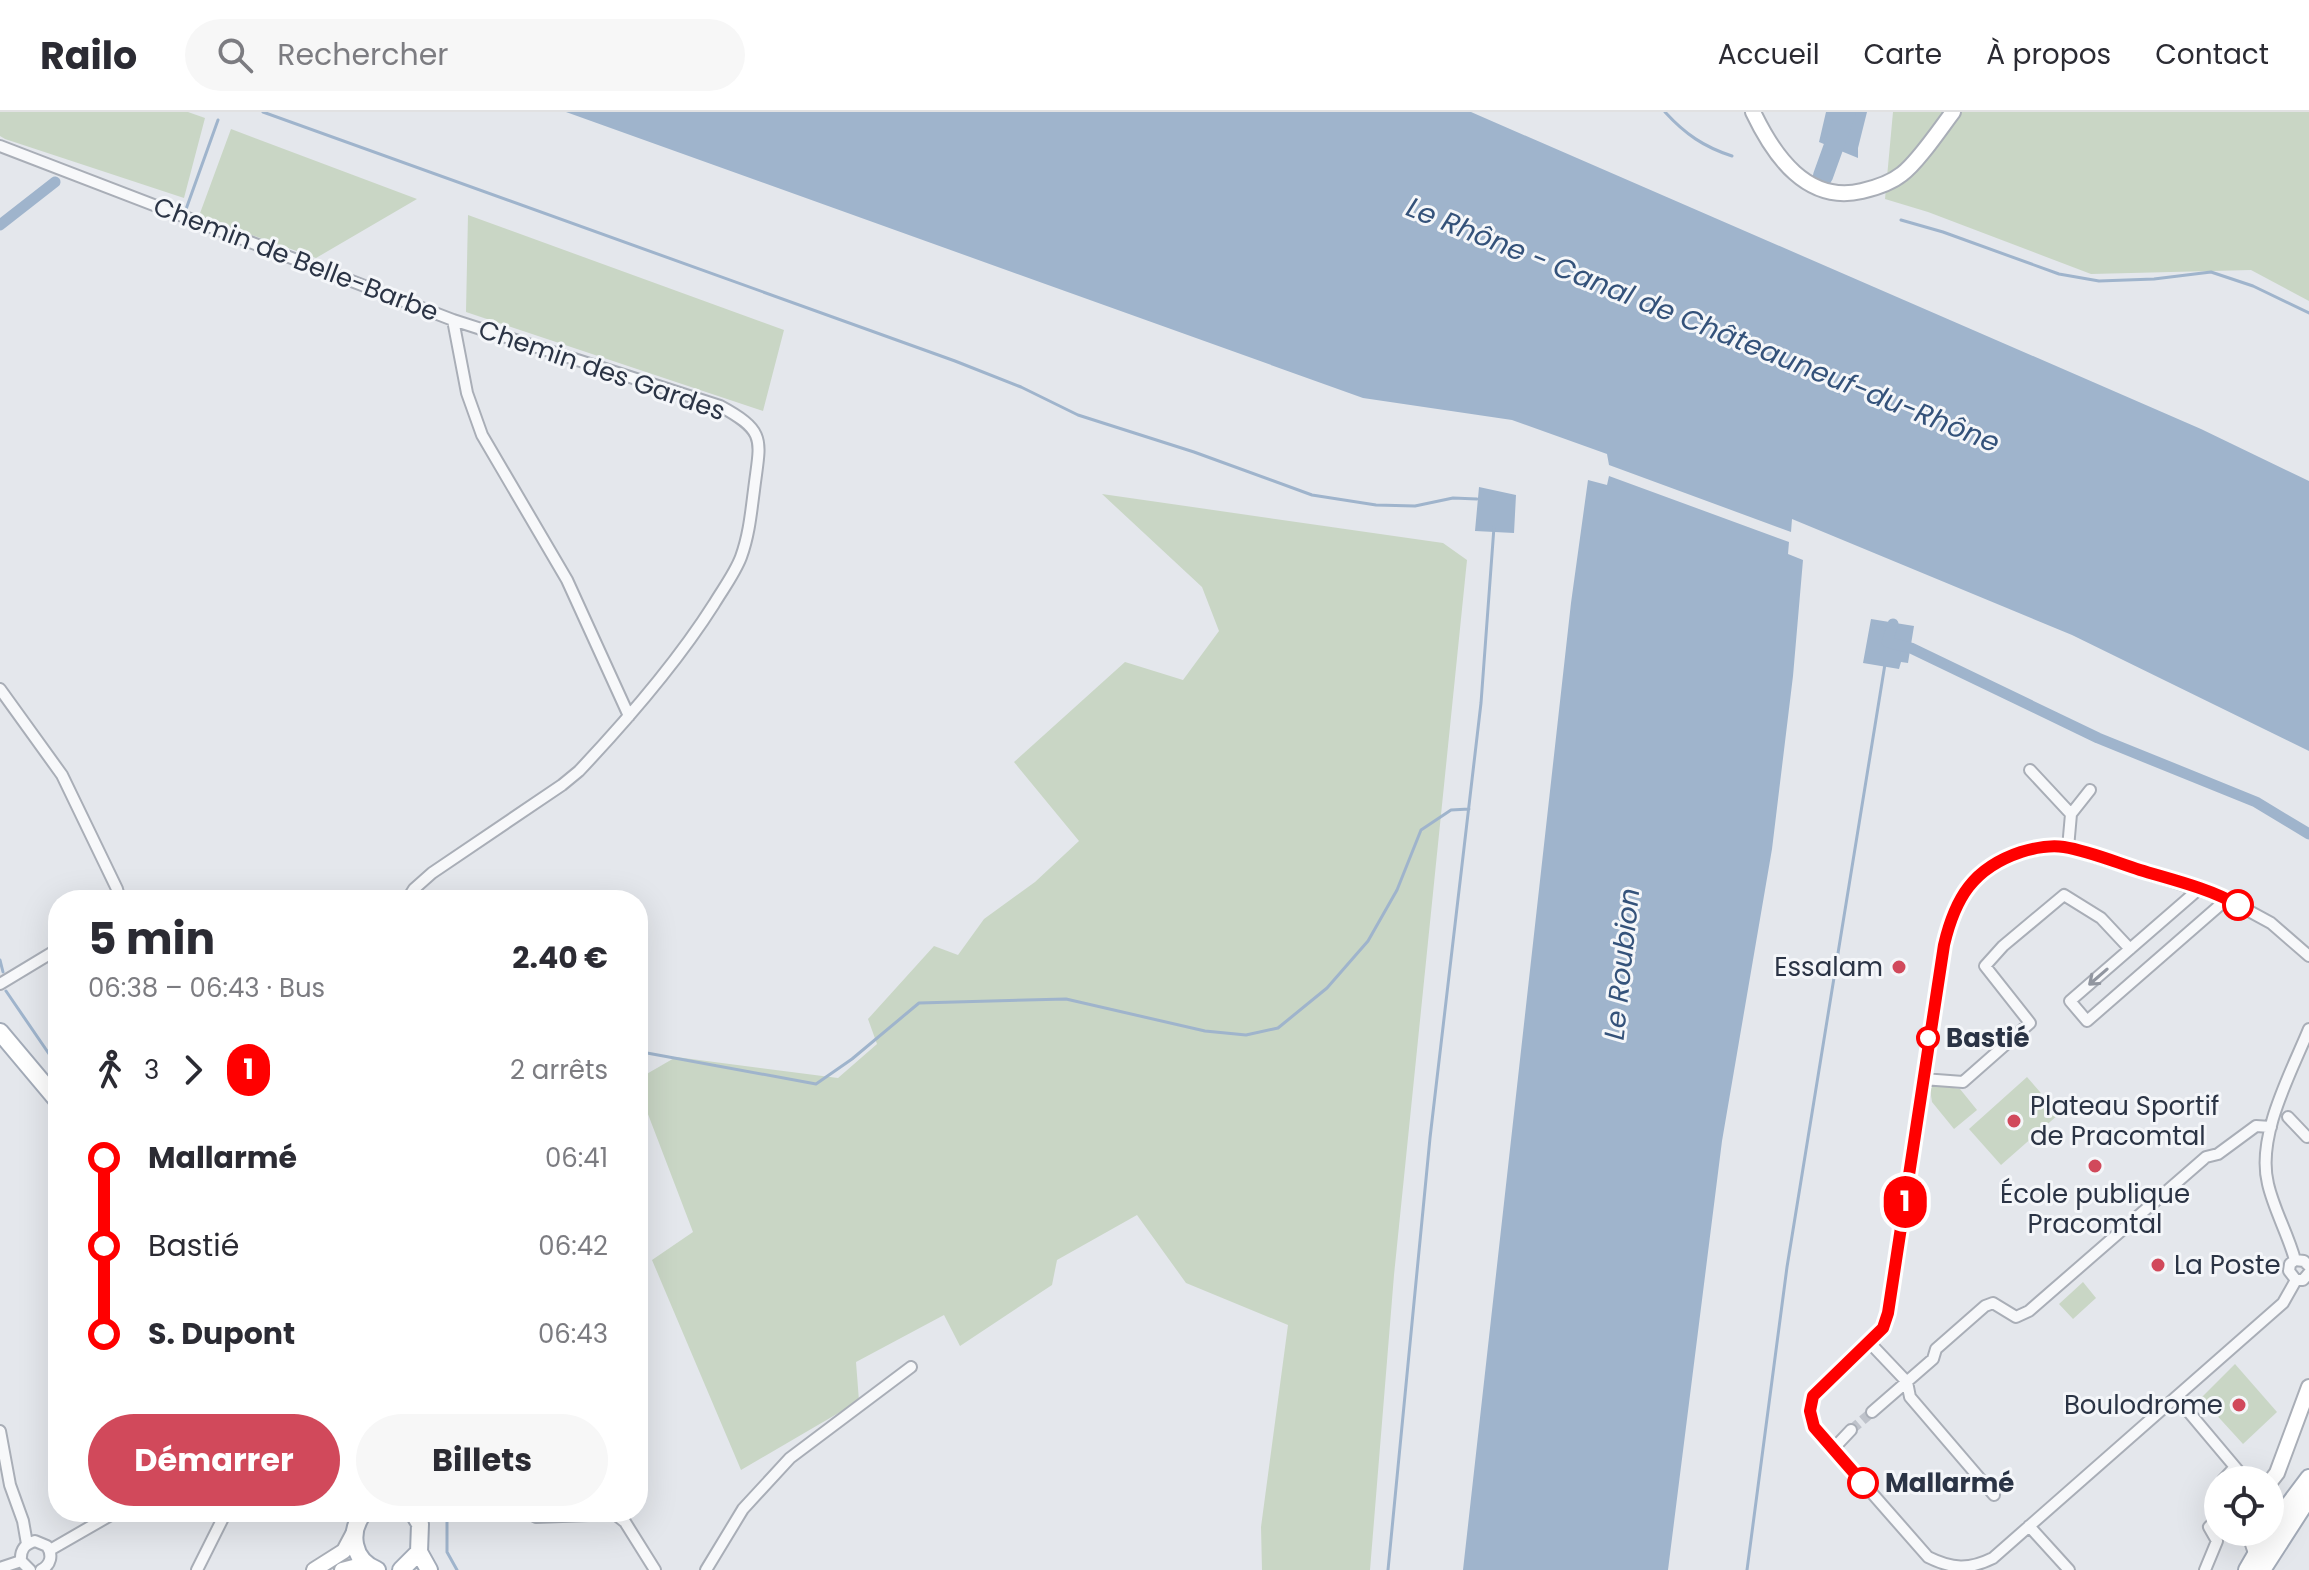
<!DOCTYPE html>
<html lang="fr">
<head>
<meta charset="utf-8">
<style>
  body { margin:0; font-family:Poppins,sans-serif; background:#f7f7f7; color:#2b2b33; height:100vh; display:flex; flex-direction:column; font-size:30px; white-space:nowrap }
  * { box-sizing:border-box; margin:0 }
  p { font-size:26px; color:#7c7c81 }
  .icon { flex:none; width:44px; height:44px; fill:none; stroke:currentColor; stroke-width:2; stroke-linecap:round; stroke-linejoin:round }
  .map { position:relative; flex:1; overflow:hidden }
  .drawer { position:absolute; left:48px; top:778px; width:600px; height:632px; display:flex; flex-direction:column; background:#fff; border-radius:32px; box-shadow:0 8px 32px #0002 }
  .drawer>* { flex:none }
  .badge { padding:0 16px; border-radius:26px; font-size:28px; line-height:52px }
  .controls { position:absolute; left:2204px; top:1354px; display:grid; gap:16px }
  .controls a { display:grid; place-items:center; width:80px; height:80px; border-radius:50%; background:#fff; box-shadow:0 8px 32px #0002; font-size:40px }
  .map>.badge { position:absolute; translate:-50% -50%; box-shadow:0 0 0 4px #fff }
  .legs { display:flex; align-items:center; gap:12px; height:88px; padding:0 40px; font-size:26px }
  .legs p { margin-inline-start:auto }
  .head { display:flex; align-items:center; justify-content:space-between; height:136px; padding:0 40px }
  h1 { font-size:44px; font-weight:700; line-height:60px }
  .action { display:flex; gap:16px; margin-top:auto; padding:16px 40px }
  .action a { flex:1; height:92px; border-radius:48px; background:#d1495b; color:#fff; font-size:32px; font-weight:700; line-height:92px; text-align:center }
  .action a+a { background:#f7f7f7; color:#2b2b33 }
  ul { padding:0 40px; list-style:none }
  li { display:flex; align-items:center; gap:28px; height:88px; font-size:30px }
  li i { display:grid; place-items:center; width:12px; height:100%; margin:0 10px; background:currentColor }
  li i::after { content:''; width:20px; height:20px; margin:-10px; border:6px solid; border-radius:50%; background:#fff }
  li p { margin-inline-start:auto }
  li:first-child i { background:linear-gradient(#0000 50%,currentColor 0) }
  li:last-child i { background:linear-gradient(currentColor 50%,#0000 0) }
  header { display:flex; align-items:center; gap:48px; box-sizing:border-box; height:112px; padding:0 40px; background:#fff; border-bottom:2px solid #e1e1e2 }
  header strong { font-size:38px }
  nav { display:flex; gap:44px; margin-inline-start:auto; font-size:28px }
  .search { width:560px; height:72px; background:#f7f7f7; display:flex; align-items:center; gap:20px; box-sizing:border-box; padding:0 28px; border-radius:44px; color:#7c7c81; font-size:30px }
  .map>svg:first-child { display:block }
  .green { fill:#c9d6c5 }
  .water { fill:#9fb4cc }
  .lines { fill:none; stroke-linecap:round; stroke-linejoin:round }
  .stream { stroke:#9fb4cc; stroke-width:3 }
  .canal { stroke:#9fb4cc; stroke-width:11 }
  .river { stroke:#9fb4cc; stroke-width:20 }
  .street-tunnel { stroke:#bfc3cb; stroke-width:10; stroke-dasharray:10 5; stroke-linecap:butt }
  .street-casing { stroke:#a9aeb7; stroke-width:14 }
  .secondary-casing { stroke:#a9aeb7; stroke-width:18 }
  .primary-casing { stroke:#a3abb8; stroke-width:20 }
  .street { stroke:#f7f8fa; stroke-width:10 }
  .secondary { stroke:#fff; stroke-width:14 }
  .primary { stroke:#fff; stroke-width:16 }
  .oneway { stroke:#9196a0 }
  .line-1-casing { stroke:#fff; stroke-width:18 }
  .line-1 { stroke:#f00; stroke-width:12 }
  .stop-1-dot { fill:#fff; stroke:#f00; stroke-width:4 }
  .poi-dot { fill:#d1495b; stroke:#f4f6f9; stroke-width:3 }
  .labels { text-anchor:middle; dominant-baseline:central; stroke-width:6; stroke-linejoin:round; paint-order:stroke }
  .street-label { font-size:26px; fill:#2b3445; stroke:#f4f6f9 }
  .poi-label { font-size:26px; fill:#2b3445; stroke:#f4f6f9; text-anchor:end }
  .stop-label { font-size:26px; font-weight:bold; fill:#2b3445; stroke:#f4f6f9; text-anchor:start }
  .water-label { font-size:28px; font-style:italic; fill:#34527a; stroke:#f4f6f9 }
</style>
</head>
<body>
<header>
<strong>Railo</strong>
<div class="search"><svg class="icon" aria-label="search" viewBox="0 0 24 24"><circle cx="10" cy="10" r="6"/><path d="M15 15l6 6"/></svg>Rechercher</div>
<nav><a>Accueil</a><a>Carte</a><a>À propos</a><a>Contact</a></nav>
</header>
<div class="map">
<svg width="2309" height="1458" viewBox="0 0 2309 1458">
  <rect width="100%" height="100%" fill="#e4e7ec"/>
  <!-- green -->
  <path class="green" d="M0,0H188L205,6L184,86L5,27L0,24Z
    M1893,0H2309V189L2251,158L2091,162L1928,100L1885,87Z
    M231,17L417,87L316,146L199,104Z
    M468,103L784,218L763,299L466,200Z
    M1102,382L1443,431L1467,448L1394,1163L1370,1458H1262L1261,1415L1288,1213L1186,1171L1137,1103L1057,1148L1052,1173L960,1234L944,1203L856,1250L859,1289L741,1358L652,1148L693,1120L638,976V967L676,945L838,966L877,932L868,907L934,834L958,843L984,807L1035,770L1079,729L1014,650L1125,550L1183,568L1219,519L1202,475Z
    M2027,965L2059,1002L2001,1053L1969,1017Z
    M1934,973L1960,977L1977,998L1954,1017L1932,990L1930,977Z
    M2083,1170L2096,1186L2073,1207L2059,1192Z
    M2235,1252L2277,1300L2243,1332L2201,1286Z"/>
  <!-- water -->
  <path class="water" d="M566,0H1471L2201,317L2309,369V639L2072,523L1792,407L1791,420L1609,353L1607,342L1512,308L1363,286Z
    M1826,0H1867L1858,36V46L1819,30Z
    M1609,364L1789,430L1788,442L1803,448L1793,564L1772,737L1722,1029L1668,1458H1463L1571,491L1588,368L1607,373Z
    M1479,375L1516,383L1514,421L1475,419Z
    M1871,507L1914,514L1908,551L1901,550L1899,557L1863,551Z"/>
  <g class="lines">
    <!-- stream -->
    <path class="stream" d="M263,0L955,249L1021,275L1078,303L1194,340L1312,383L1376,393L1415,394L1453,386L1477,387
      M1665,0C1685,22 1704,35 1732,44
      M183,99L185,100L218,8
      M1901,108L1943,120L2059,162L2099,169L2154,167L2211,160L2253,174L2309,201
      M0,848L3,860
      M6,879L58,955
      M638,951L647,941L816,972L852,947L919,891L1066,887L1205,919L1246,923L1278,916L1327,876L1368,829L1397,778L1421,718L1451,698L1469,697
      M447,1400V1440L457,1458
      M1388,1458L1430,1026L1481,591L1494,415
      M1747,1458L1787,1155L1885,552"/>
    <!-- canal -->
    <path class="canal" d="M0,113L55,70
      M1893,512L1887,530L1911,536L2098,626L2256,690L2309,722"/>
    <!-- river -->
    <path class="river" d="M1823,64L1846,0"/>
    <!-- street-tunnel -->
    <path class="street-tunnel" d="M1851,1318L1872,1300"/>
    <defs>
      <path id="street" d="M0,34L453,208L467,281L482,323L567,468L629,604
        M0,577L62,663L117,777L120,788
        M2030,658L2071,702
        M2068,736L2071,702L2090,678
        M2199,777L2070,889L2087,909L2227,787
        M407,788L414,777L432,761L562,673L579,659C628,607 676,552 714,492C723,477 735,461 741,445C749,423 751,401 754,378C760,328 768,320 720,294L453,208
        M0,872L58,837
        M1923,967L1963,970L2030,911L1985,854L2003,834L2064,783L2101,806L2130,837
        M2288,1005L2307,1025
        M2295,1148C2288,1122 2274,1098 2268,1072C2256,1024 2291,961 2309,917
        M2295,1148L2290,1152L2289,1159L2296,1168
        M2295,1148L2304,1149L2309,1154
        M2296,1168L2283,1191L1993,1446C1969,1458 1952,1457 1928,1445L1814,1315L1810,1299L1813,1284L1883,1216L1888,1201L1944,833C1960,766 1993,740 2062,734L2227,787L2271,811L2309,844
        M2296,1168H2303L2309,1161
        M1869,1230L1907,1270L1910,1285L1994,1383
        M2177,1286L2246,1368
        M1872,1300L1933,1247L1936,1237L1985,1194L1993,1191L2016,1205L2029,1199L2206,1045L2218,1042L2256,1014L2271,1015
        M0,1319L10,1373L23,1409L27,1432
        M1834,1336L1851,1318
        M2223,1368L2235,1355
        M527,1400L536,1405L615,1402L625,1410L655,1458
        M2029,1414L2069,1458
        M50,1438L116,1400
        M0,1456L21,1449
        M30,1458L21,1449C20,1437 25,1432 35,1429L47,1434C53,1443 51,1453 41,1458
        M197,1458L226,1400
        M706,1458L743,1397L790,1346L911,1255
        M2205,1458L2217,1429L2209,1415L2218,1406"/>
      <path id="secondary" d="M1753,0C1774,44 1807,92 1862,79C1875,76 1892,70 1902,62C1918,50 1940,17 1953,0
        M2270,1370L2277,1361L2309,1275
        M2249,1420L2256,1441
        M314,1458L344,1439L353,1422
        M342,1458L365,1452"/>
      <path id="primary" d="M0,920L58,989
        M364,1400C348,1420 352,1448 377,1458
        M2270,1418L2309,1366
        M419,1440L429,1458
        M401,1458L419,1440L420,1412L413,1400
        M2247,1458L2269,1420
        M2262,1458L2309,1385"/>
    </defs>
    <!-- street casing -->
    <use href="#street" class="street-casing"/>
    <!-- secondary casing -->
    <use href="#secondary" class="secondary-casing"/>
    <!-- primary casing -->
    <use href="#primary" class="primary-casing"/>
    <!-- street -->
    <use href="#street" class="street"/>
    <!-- secondary -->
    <use href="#secondary" class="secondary"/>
    <!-- primary -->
    <use href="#primary" class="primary"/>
  </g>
  <!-- one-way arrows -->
  <defs><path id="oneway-shaft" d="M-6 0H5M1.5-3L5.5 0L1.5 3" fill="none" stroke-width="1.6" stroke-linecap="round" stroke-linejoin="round" transform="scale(2)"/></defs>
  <use class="oneway" href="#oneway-shaft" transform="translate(2098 865) rotate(139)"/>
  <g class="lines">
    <defs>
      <path id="line-1" d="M1863,1371L1814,1315L1810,1299L1813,1284L1883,1216L1888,1201L1944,833C1955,786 1973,756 2021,740C2034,736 2050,733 2064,735C2089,739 2115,750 2140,758C2173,768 2208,776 2238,793"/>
    </defs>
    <!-- line-1 casing -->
    <use href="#line-1" class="line-1-casing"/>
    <!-- line-1 -->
    <use href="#line-1" class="line-1"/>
  </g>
  <!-- markers -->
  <g class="stop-1-dot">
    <circle cx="2238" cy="793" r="14"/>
    <circle cx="1928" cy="926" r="10"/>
    <circle cx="1863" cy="1371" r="14"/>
  </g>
  <g class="poi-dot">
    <circle cx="1899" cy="855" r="8"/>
    <circle cx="2014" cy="1009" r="8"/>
    <circle cx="2095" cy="1054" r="8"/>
    <circle cx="2158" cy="1153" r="8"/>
    <circle cx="2239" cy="1293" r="8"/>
  </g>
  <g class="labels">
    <!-- street labels -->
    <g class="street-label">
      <text transform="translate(296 147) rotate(21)">Chemin de Belle-Barbe</text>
      <text transform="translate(602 258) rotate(19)">Chemin des Gardes</text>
    </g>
    <!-- poi labels -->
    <g class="poi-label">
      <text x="1883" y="855">Essalam</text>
      <text x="2030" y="994" text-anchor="start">Plateau Sportif<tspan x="2030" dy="30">de Pracomtal</tspan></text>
      <text x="2095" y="1082" text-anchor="middle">École publique<tspan x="2095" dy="30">Pracomtal</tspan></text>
      <text x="2174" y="1153" text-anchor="start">La Poste</text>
      <text x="2223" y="1293">Boulodrome</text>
    </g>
    <!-- stop labels -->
    <g class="stop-label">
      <text x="1946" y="926">Bastié</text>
      <text x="1885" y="1371">Mallarmé</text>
    </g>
    <!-- water labels -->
    <g class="water-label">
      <text transform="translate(1703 213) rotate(22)">Le Rhône - Canal de Châteauneuf-du-Rhône</text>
      <text transform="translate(1622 852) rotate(-84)">Le Roubion</text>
    </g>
  </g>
</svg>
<div class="controls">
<a><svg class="icon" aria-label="locate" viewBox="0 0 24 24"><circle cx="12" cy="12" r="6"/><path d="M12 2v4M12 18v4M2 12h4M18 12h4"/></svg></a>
</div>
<b class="badge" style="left:1905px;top:1090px;background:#f00;color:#fff">1</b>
<section class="drawer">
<div class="head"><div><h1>5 min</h1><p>06:38 – 06:43 · Bus</p></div><b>2.40 €</b></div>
<div class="legs"><svg class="icon" aria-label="walk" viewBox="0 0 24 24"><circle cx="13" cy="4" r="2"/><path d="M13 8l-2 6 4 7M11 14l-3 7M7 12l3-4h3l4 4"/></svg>3<svg class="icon" aria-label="forward" viewBox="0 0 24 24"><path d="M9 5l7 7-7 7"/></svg><b class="badge" style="background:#f00;color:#fff">1</b><p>2 arrêts</p></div>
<ul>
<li><i style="color:#f00"></i><b>Mallarmé</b><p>06:41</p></li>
<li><i style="color:#f00"></i><span>Bastié</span><p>06:42</p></li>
<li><i style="color:#f00"></i><b>S. Dupont</b><p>06:43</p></li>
</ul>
<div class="action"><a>Démarrer</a><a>Billets</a></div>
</section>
</div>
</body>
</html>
